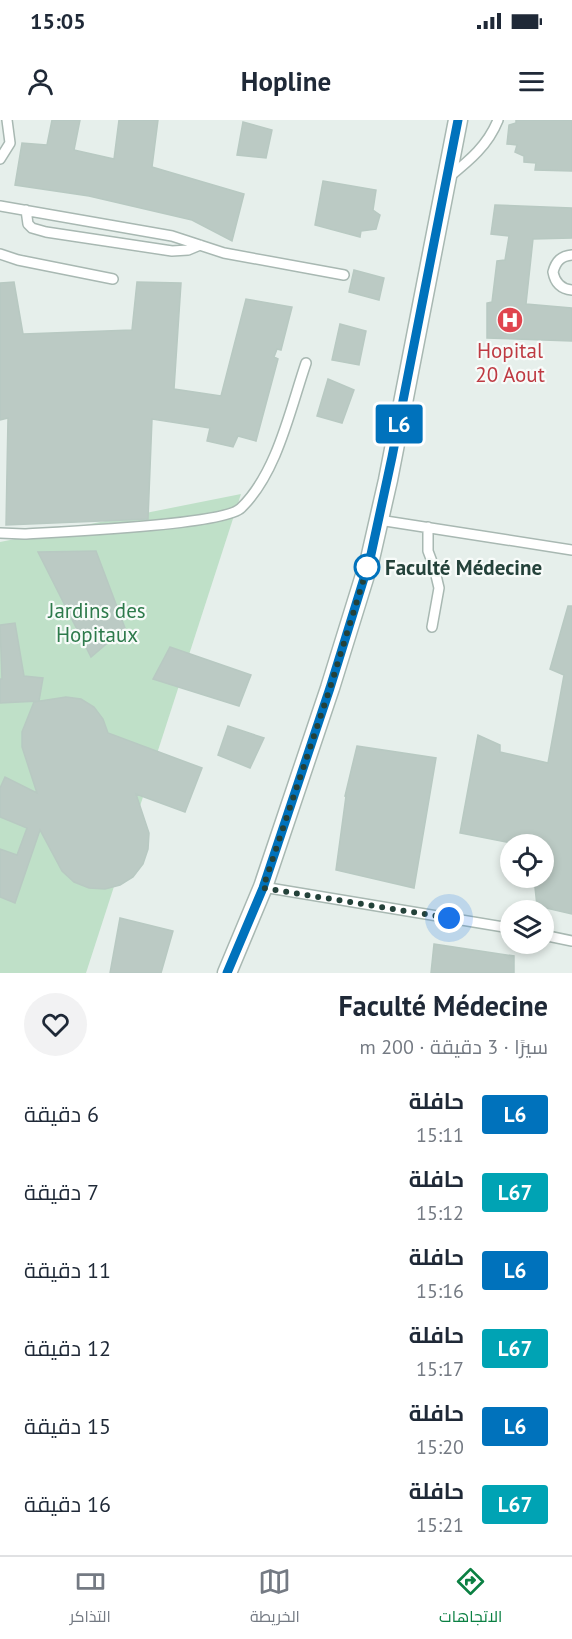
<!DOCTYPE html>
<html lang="ar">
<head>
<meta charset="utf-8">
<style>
  body { margin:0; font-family:"PT Sans",Cairo,sans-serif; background:#f2f2f3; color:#1f2937; direction:rtl; height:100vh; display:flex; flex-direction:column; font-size:22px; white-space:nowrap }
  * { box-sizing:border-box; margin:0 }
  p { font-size:20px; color:#747a83 }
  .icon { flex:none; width:33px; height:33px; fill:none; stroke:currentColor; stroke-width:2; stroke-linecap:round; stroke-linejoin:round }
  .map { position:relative; height:853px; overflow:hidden; direction:ltr }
  .drawer { display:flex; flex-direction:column; background:#fff; flex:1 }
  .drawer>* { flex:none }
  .badge { padding:0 12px; border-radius:4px; font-size:21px; line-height:39px }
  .buttons { position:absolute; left:500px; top:714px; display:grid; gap:12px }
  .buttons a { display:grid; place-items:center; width:54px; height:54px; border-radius:50%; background:#fff; box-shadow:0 3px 9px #0003; font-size:30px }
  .you { position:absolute; width:30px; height:30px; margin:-15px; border:4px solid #fff; border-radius:50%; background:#1a73e8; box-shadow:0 0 0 9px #1a73e833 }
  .map>.badge { position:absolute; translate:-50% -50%; box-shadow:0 0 0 3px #fff }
  .round { display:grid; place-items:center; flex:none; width:63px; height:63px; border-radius:32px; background:#f2f2f3 }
  .summary { display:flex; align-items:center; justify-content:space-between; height:102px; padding:0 24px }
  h1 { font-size:28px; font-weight:700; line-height:45px }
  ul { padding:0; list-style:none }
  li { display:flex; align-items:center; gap:18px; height:78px; padding:0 24px }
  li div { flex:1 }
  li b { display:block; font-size:22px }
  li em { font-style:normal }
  li .badge { min-width:66px; font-weight:700; text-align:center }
  .status { display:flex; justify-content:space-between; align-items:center; height:42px; padding:0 30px; background:#fff; direction:ltr }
  .status svg { height:16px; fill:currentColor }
  header { display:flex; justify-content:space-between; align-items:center; height:78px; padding:0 24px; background:#fff; font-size:27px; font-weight:700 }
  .tab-bar { display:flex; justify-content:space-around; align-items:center; height:84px; border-top:2px solid #e0e1e3; background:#fff; font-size:16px; color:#747a83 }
  .tab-bar a { display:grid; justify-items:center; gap:3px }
  .tab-bar .current { color:#0b8043 }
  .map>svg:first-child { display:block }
  .green { fill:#bfe0c8 }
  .building { fill:#bbcac4; stroke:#b8c9c2; stroke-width:1.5 }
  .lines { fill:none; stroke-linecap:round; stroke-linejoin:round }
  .lane-casing { stroke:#a8b8b2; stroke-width:12 }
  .street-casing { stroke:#a8b8b2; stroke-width:21 }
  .lane { stroke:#fff; stroke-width:9 }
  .street { stroke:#fff; stroke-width:18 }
  .line-casing { stroke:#fff; stroke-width:14 }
  .line { stroke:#0072bc; stroke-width:9 }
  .walk { stroke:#24423a; stroke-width:6; stroke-dasharray:0 10.8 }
  .stop-dot { fill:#fff; stroke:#0072bc; stroke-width:3 }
  .labels { text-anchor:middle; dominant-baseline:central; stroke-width:4.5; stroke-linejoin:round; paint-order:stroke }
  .health-label { font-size:21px; fill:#be3a42; stroke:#f7fbf9 }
  .stop-label { font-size:21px; font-weight:bold; fill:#24423a; stroke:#f7fbf9; text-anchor:start }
  .park-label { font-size:21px; fill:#2d7a4b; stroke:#f7fbf9 }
</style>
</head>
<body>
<div class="status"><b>15:05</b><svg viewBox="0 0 49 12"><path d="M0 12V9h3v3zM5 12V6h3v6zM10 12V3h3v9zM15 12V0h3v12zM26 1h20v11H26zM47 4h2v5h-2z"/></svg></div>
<header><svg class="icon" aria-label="menu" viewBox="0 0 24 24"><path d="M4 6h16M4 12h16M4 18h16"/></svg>Hopline<svg class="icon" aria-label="person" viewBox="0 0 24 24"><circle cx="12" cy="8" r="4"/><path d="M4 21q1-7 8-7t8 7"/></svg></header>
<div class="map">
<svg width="572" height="853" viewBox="0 0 572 853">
  <rect width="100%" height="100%" fill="#e6efeb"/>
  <!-- green -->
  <path class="green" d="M241,374L86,853H0V422Z"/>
  <!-- building -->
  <path class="building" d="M52,0H80L74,30L114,39L119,0H158L152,47L244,74L232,121L192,100L89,76L15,65L22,23L47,25Z
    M516,0H572V51L535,50L536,43L524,42V36L515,32L517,25L507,24L509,5L516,3Z
    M243,2L272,10L266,38L237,35Z
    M323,61L376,70L373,90L380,95L376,109L361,111L360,117L315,105Z
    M495,85L572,88V118L533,119L526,184L572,188V221L487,218V183L492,182L497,141L505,140L509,116L491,114Z
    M354,150L384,158L379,180L349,172Z
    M14,162L23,214L132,210L137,162L181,163L174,269L221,276L246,179L292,187L281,230L277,229L274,237L278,239L256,321L238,316L233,327L207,321L210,308L152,299L148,399L6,405L8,298L0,300V163Z
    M340,204L366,211L359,245L332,240Z
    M328,259L354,270L342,303L317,296Z
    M96,431L125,508L91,537L38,432Z
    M568,486H572V794L537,786L534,758H543V724H517L460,713L478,615L500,625V632L548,643L564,555L550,549Z
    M15,503L24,556L43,558L39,581L0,583V559H2L0,505Z
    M170,527L251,555L239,586L153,559Z
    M66,577L81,579L94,587L103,599L108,613L202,648L185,692L136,674L149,713L148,729L143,744L133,757L120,765L105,769L89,768L74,762L62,751L40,710L15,783L0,777V729L17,735L27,708L0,697V668L5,657L37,673L22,627V612L34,582Z
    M228,606L264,618L250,648L218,635Z
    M357,626L436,638L414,768L336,750L346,676H345Z
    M120,798L173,811L161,853H110Z
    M434,824L514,836V853H431Z"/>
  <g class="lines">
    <defs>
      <path id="lane" d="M0,39L10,23L7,0
        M449,57C470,40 488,25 498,0
        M0,86L172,116L224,133L344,155
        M26,90L28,104L32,108L46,112L172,131L188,130L200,125
        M0,134L18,140L113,159
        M572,135C561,136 556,141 553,152C555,163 561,169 572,170
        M379,400L572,430
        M428,407V431L434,447L439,468L432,507
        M0,413L24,414C58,412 224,405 241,388C277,353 290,290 306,243
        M263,767L510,808
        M543,815L572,821"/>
      <path id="street" d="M227,853L263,767L330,568L370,439L388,360L458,0"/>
    </defs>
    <!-- lane casing -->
    <use href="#lane" class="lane-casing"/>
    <!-- street casing -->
    <use href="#street" class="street-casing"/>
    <!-- lane -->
    <use href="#lane" class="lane"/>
    <!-- street -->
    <use href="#street" class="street"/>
  </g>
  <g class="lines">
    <defs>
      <path id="line" d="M227,853L263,768L330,568L370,439L392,337L458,0"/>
    </defs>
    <!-- line casing -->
    <use href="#line" class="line-casing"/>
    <!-- line -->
    <use href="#line" class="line"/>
    <!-- walk -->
    <path class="walk" d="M367,447L370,439L330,568L263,768L449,798"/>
  </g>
  <!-- icons -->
  <defs>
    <symbol id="hospital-disc" viewBox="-11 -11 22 22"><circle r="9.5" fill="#e0444e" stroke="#f7fbf9"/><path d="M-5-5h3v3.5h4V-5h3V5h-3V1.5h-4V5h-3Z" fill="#fff"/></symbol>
  </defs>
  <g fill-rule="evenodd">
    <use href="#hospital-disc" x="495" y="185" width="30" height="30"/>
  </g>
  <!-- markers -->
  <circle class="stop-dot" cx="367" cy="447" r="12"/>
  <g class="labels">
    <!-- health labels -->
    <g class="health-label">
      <text x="510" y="230">Hopital<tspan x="510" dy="24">20 Aout</tspan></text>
    </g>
    <!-- stop labels -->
    <g class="stop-label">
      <text x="385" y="447">Faculté Médecine</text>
    </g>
    <!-- park labels -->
    <g class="park-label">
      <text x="97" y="490">Jardins des<tspan x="97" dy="24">Hopitaux</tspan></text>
    </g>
  </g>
</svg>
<div class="buttons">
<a><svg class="icon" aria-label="locate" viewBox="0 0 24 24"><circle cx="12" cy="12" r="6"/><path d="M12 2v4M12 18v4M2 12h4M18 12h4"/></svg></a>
<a><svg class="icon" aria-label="layers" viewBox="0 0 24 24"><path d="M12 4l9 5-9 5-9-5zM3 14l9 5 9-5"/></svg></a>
</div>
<div class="you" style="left:449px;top:798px"></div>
<b class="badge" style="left:399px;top:304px;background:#0072bc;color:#fff">L6</b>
</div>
<section class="drawer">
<div class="summary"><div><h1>Faculté Médecine</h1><p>سيرًا · 3 دقيقة · 200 m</p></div><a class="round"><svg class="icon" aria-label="heart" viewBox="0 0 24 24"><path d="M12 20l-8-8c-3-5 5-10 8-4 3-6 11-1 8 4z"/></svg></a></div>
<ul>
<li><span class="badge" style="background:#0072bc;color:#fff">L6</span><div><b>حافلة</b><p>15:11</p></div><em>6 دقيقة</em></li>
<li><span class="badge" style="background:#00a3b4;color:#fff">L67</span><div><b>حافلة</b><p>15:12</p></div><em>7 دقيقة</em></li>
<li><span class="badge" style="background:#0072bc;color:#fff">L6</span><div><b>حافلة</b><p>15:16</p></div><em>11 دقيقة</em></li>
<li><span class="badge" style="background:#00a3b4;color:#fff">L67</span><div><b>حافلة</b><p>15:17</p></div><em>12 دقيقة</em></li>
<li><span class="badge" style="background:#0072bc;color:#fff">L6</span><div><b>حافلة</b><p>15:20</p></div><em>15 دقيقة</em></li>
<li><span class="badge" style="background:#00a3b4;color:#fff">L67</span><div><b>حافلة</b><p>15:21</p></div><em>16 دقيقة</em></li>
</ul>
</section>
<nav class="tab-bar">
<a class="current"><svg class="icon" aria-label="directions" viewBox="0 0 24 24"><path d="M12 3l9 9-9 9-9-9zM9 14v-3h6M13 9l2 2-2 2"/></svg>الاتجاهات</a>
<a><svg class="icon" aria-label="map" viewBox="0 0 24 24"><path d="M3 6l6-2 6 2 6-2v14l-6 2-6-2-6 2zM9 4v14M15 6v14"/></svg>الخريطة</a>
<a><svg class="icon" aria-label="tickets" viewBox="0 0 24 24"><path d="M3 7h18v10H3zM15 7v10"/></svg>التذاكر</a>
</nav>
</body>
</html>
